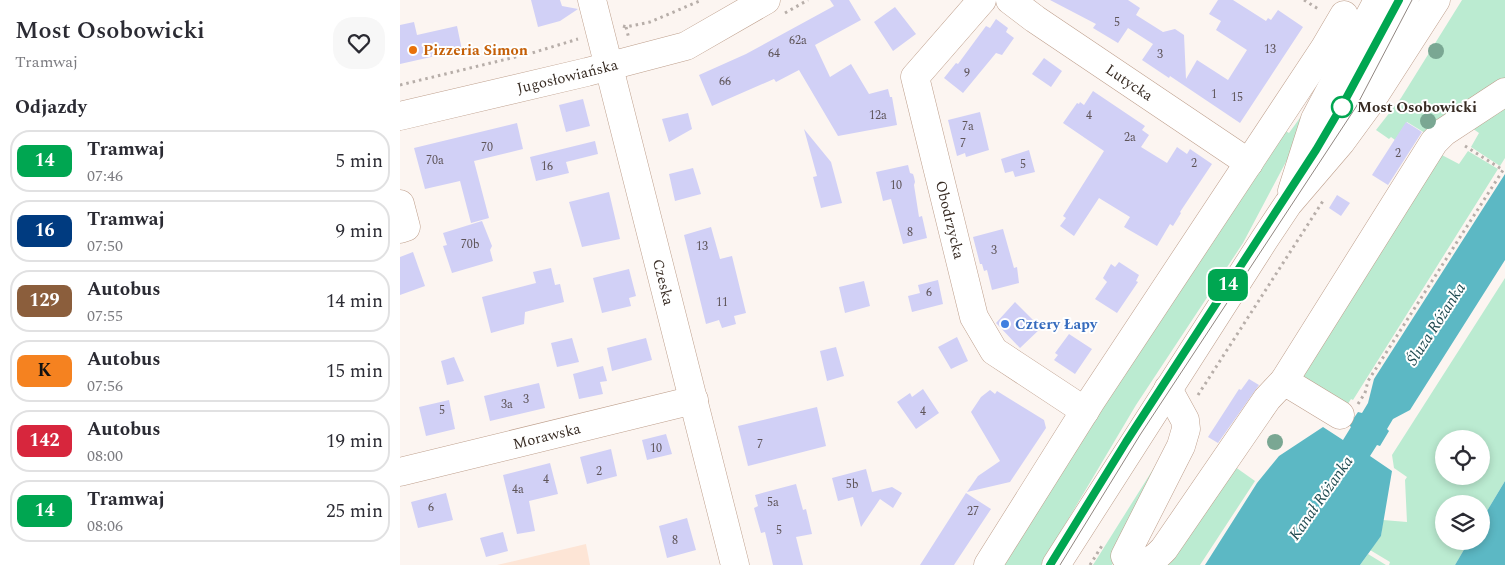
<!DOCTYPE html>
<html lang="pl">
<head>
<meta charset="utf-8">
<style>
  body { margin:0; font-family:Spectral,serif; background:#f7f7f7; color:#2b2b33; height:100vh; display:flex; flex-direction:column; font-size:19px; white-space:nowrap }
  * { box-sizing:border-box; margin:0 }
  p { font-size:16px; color:#7c7c81 }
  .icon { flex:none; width:28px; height:28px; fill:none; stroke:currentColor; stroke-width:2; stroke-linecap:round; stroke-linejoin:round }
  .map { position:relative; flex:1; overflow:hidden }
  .side { display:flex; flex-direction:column; background:#fff; width:400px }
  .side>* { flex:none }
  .badge { padding:0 10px; border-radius:8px; font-size:18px; line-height:32px }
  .controls { position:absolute; left:1035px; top:430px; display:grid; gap:10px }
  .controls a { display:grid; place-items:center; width:55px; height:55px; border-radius:50%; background:#fff; box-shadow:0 2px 8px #0003; font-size:25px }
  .map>.badge { position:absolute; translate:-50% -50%; box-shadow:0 0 0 2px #fff }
  h2 { padding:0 15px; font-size:19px; line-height:45px }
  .round { display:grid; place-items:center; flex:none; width:52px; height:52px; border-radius:20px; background:#f7f7f7 }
  .overview { display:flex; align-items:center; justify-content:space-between; height:85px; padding:0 15px }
  h1 { font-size:24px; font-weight:600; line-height:38px }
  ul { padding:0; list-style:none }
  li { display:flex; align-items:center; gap:15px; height:62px; margin:0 10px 8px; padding:0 5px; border:2px solid #e1e1e2; border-radius:20px }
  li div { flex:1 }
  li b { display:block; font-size:19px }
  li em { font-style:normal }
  li .badge { min-width:55px; font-weight:700; text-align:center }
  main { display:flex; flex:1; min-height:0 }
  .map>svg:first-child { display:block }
  .built { fill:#fde5d6 }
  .green { fill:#bbebd1; fill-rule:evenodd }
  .water { fill:#5cb8c4 }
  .building { fill:#d1d0f6 }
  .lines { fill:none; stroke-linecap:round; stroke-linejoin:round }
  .minor-casing { stroke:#be9f8c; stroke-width:29 }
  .path { stroke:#b7aea9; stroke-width:3; stroke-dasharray:2.5 4; stroke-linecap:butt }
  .minor { stroke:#fff; stroke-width:28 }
  .tram { stroke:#908680; stroke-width:1 }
  .tree { fill:#7aa793 }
  .line-casing { stroke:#fff; stroke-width:11 }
  .line { stroke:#00a651; stroke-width:8 }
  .food-dot { fill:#e8710a; stroke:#fff; stroke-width:2 }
  .stop-dot { fill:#fff; stroke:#00a651; stroke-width:2.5 }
  .shop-dot { fill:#3f7fe0; stroke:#fff; stroke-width:2 }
  .labels { text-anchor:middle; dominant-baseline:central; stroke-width:4; stroke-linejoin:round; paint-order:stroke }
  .number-label { font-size:12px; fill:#5e5458 }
  .food-label { font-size:15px; font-weight:bold; fill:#c56008; stroke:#fff; text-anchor:start }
  .street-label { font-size:15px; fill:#372b23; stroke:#fff }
  .stop-label { font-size:15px; font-weight:bold; fill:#372b23; stroke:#fff; text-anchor:start }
  .shop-label { font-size:15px; font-weight:bold; fill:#366cbe; stroke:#fff; text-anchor:start }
  .water-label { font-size:16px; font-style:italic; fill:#224c52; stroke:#fff }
</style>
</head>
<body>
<main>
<section class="side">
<div class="overview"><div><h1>Most Osobowicki</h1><p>Tramwaj</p></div><a class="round"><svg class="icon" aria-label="heart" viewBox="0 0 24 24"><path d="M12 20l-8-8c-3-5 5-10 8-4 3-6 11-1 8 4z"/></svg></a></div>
<h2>Odjazdy</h2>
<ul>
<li><span class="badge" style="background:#00a651;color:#fff">14</span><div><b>Tramwaj</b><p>07:46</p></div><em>5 min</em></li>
<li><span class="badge" style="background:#003b80;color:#fff">16</span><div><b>Tramwaj</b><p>07:50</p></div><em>9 min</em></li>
<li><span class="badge" style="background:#8b5e3c;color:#fff">129</span><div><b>Autobus</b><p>07:55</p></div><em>14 min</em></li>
<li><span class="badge" style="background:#f58220;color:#111">K</span><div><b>Autobus</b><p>07:56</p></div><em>15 min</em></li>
<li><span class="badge" style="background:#d7263d;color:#fff">142</span><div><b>Autobus</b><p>08:00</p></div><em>19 min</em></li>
<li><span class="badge" style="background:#00a651;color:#fff">14</span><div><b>Tramwaj</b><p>08:06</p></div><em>25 min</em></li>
</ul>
</section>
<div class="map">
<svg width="1105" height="565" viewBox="0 0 1105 565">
  <rect width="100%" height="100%" fill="#fcf5f1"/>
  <!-- built -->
  <path class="built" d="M186,544L190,565H97Z"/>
  <!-- green -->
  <path class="green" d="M1062,0H1105V85L1025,133L1007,122L995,140L991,137L989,139L976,130L1001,98Z
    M1105,99V158L1100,166L1071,147L1079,133L1069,126Z
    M910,104L896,143L843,243L736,405L641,565H597L879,127L889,133Z
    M1068,151L1098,169L953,400L951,399L944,410L895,379L1038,153L1059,164Z
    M1105,278V481L1081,521V504H1044V541H1069L1055,565H989L990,562L970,550L981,536L983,520L1007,522L1005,480L1007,477L994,468L992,455ZM1044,439H1081V476H1044Z
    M779,428L712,565H693Z
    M831,464L855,481L800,565H762Z
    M968,554L986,565H960Z"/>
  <!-- water -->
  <path class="water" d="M1105,174V260L1010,410L993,419L987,429L989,431L980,446L977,445L970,456L992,471L981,536L960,565H805L857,483L879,456L923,427L943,440L951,427L949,425L958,412L962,413L968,403L974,379Z
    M1105,481V565H1055L1069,541H1081V521Z"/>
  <!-- building -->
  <path class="building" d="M131,0H160L162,6L178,9L160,21L138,27Z
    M430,0H449L461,20L415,45L430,77L451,64L469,94L488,89L490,97H492L497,125L438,136L399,70L376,82L374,79L312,106L299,75L346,54L434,6Z
    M650,0H728L740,8L736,15L763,32L775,29L784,35L786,79L797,60L828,80L847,50L816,30L821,21L809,14L818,0H833L866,21L868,18L871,20L878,10L903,27L840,123L770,76L769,78L742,60L753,44L728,28L718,43L693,28L696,24Z
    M495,7L516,34L493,51L474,22Z
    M596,19L608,28L606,32L614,38L602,55L596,53L563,93L544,78L556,63L558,64L586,26L590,28Z
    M14,22L17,35L57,26L62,50L0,64V25Z
    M644,58L662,71L651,87L632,74Z
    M693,91L745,126L742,130L749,135L741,147L767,163L777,147L787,154L790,149L812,164L780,212L781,213L773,226L770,224L757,246L724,227L730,217L699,198L674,236L660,226L666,218L663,216L704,151L663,123L677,103L679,104L680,102L684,105Z
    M183,99L190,126L166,132L159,105Z
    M580,112L589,150L566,157L565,153L557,156L548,120Z
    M288,113L292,129L269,142L262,119Z
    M1006,122L1022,132L988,185L972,175Z
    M117,123L123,149L74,161L89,218L71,223L60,181L25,189L14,148Z
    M404,129L431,162L442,203L421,208L413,177L417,176Z
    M195,141L198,154L166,162L169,173L136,181L130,157Z
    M629,150L635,172L615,177L613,171L605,173L601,159Z
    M508,165L510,173L513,174L514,177L515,182L514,185L519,217L522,216L527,238L503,244L491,199L483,201L476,172Z
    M293,168L301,194L275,201L269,174Z
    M209,192L220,239L182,247L169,202Z
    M937,195L950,203L941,216L929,208Z
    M82,221L92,246L90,250L93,261L52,273L43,246L47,245L43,233Z
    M311,227L320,259L332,256L346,313L334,316L336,324L322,328L319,320L306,324L284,235Z
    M603,229L614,268L617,267L619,283L592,290L587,270L584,271L582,264H580L573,237Z
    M13,252L25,286L0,295V257Z
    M719,262L739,275L736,281L738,282L717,313L695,299L707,282L703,278L711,264L715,267Z
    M151,268L155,285L160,284L164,302L125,312L124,324L91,333L82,297L136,283L133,272Z
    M229,269L236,296L229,298L231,306L202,313L193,278Z
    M538,280L543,304L512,312L508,296L520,293L518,285Z
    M464,281L470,306L445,313L439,287Z
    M615,302L641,328L620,348L596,323Z
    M669,334L692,349L675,374L654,360L658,355L655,353Z
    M557,337L568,361L551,369L538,347Z
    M172,338L179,362L157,367L151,343Z
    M246,338L252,360L212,371L207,348Z
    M436,347L444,376L427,381L420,351Z
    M54,357L64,381L47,385L41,361Z
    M203,366L207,381L200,382L203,394L179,399L173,374Z
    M849,379L859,385L818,443L808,437L839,389L841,390Z
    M139,383L145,408L90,421L84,396Z
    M523,389L539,413L516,429L497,402L510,393L512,397Z
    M590,390L595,394L597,391L644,420L646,428L610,482L567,492L578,476L600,461L571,412L581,397Z
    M49,400L55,429L26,436L19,407Z
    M417,407L426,446L348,466L338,426Z
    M266,434L272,454L247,460L242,440Z
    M211,449L217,476L187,484L180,457Z
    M150,463L158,494L129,501L135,531L117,534L103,475Z
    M466,469L472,492L492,487L502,493L493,508L480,499L461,527L453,497L438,501L432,478Z
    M396,484L403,510L406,509L412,534L396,537L403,565H373L365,532L361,533L357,519L354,508L358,506L355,495Z
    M46,493L53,520L18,528L11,502Z
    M566,493L591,509L554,565H520Z
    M287,518L296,550L267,558L259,526Z
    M103,532L108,551L86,557L80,538Z"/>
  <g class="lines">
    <defs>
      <g id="minor">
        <path id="s1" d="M192,0L335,565"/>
        <path id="s2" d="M582,0L515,77L574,317L594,351L685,411"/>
        <path id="s3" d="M610,0L635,19L849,163"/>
        <path d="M946,109L1005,0"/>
        <path id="s4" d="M0,116L187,72L286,46L366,0"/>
        <path d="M892,191L915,119L978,0"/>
        <path d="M0,204L6,227L0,229"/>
        <path d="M884,381L1034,142L1044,132L1105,92"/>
        <path d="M768,389L785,420L786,429L781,446L725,556C744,564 749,565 764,549L867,399L884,381L940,415"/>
        <path id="s5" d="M0,472L294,400"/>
        <path d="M588,565L691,401L924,49L944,15"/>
        <path d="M656,565L864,240L888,204L941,142L971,101L1036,0"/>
      </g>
    </defs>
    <!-- minor casing -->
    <use href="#minor" class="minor-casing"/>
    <!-- path -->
    <path class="path" d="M904,0L920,10
      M385,13L408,0
      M223,26L226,27L250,22L302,0
      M226,27L229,39
      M0,85L132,53L178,39
      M1065,146L1103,170
      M798,395L923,201
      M958,404L965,393L968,381L1105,167
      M690,565L703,544"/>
    <!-- minor -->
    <use href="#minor" class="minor"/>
    <!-- tram -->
    <path class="tram" d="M650,565L725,442L916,151L943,104L999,0
      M660,565L740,435L956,107L1012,0"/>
  </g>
  <!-- trees -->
  <g class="tree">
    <circle cx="1036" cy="51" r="8"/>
    <circle cx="1028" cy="121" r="8"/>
    <circle cx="875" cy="442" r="8"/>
  </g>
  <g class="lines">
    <defs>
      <path id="line" d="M650,565L726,442L916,150L943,104L999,0"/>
    </defs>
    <!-- line casing -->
    <use href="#line" class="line-casing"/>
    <!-- line -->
    <use href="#line" class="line"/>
  </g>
  <!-- markers -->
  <circle class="food-dot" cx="13" cy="50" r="5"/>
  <circle class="stop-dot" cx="942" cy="107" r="10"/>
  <circle class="shop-dot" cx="605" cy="324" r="5"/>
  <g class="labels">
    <!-- number labels -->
    <g class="number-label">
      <text x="717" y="22">5</text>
      <text x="398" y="40">62a</text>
      <text x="870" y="49">13</text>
      <text x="374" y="53">64</text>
      <text x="760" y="54">3</text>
      <text x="567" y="73">9</text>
      <text x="325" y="81">66</text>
      <text x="814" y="94">1</text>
      <text x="837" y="97">15</text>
      <text x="478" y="115">12a</text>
      <text x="689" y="115">4</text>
      <text x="568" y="126">7a</text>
      <text x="730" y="137">2a</text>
      <text x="563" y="143">7</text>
      <text x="87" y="147">70</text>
      <text x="998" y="153">2</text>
      <text x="35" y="160">70a</text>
      <text x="794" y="163">2</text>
      <text x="623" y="164">5</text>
      <text x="147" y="166">16</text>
      <text x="496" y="185">10</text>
      <text x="510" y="232">8</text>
      <text x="70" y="244">70b</text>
      <text x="302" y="246">13</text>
      <text x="594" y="250">3</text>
      <text x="529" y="292">6</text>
      <text x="322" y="302">11</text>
      <text x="126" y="399">3</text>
      <text x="107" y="404">3a</text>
      <text x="42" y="410">5</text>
      <text x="523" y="411">4</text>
      <text x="360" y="444">7</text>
      <text x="256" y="448">10</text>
      <text x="199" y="471">2</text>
      <text x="146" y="479">4</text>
      <text x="452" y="484">5b</text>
      <text x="118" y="489">4a</text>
      <text x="373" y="502">5a</text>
      <text x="31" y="507">6</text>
      <text x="573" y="511">27</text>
      <text x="379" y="530">5</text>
      <text x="275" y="540">8</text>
    </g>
    <!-- food labels -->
    <g class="food-label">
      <text x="23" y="50">Pizzeria Simon</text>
    </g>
    <!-- street labels -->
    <g class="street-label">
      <text stroke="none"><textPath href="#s4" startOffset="172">Jugosłowiańska</textPath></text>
      <text stroke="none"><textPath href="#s3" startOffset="145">Lutycka</textPath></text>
      <text stroke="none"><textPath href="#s2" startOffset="249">Obodrzycka</textPath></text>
      <text stroke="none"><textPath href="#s1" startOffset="291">Czeska</textPath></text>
      <text stroke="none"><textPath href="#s5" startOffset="151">Morawska</textPath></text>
    </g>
    <!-- stop labels -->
    <g class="stop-label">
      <text x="957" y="107">Most Osobowicki</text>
    </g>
    <!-- shop labels -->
    <g class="shop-label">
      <text x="615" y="324">Cztery Łapy</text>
    </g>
    <!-- water labels -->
    <g class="water-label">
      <text transform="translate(1036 324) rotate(-57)">Śluza Różanka</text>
      <text transform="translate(921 498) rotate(-55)">Kanał Różanka</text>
    </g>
  </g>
</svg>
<div class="controls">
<a><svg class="icon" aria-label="locate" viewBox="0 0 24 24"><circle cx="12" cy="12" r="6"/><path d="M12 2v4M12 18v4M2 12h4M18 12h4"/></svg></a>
<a><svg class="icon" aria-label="layers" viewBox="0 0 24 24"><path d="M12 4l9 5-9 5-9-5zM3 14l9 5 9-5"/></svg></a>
</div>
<b class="badge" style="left:828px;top:285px;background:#00a651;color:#fff">14</b>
</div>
</main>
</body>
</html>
